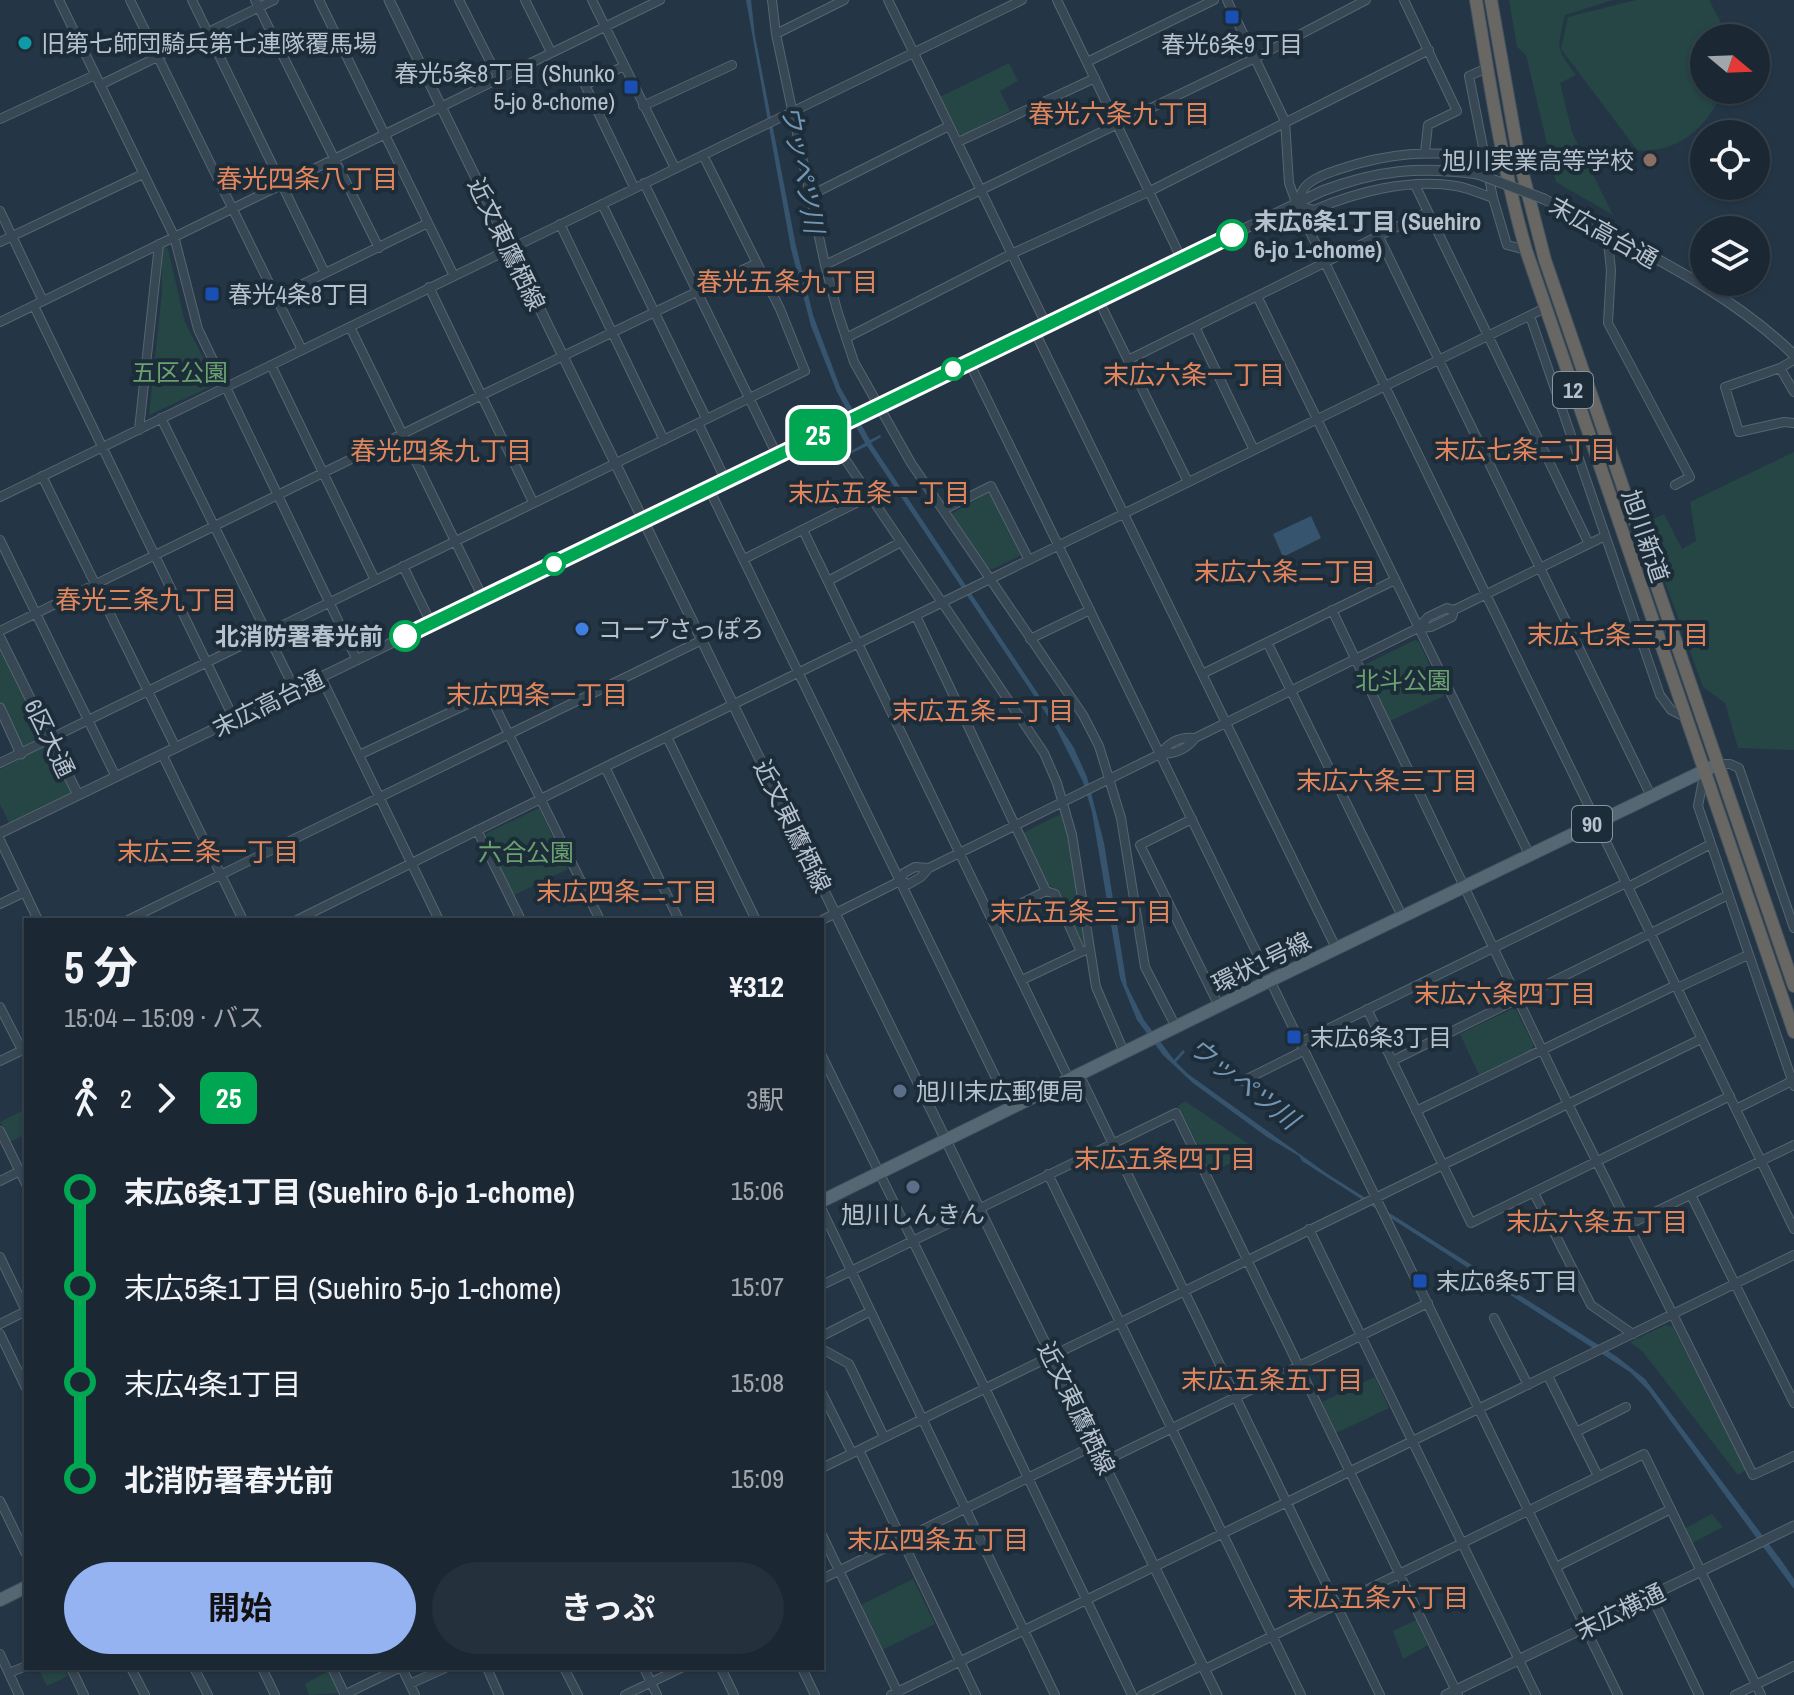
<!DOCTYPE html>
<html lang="ja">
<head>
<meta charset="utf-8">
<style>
  body { margin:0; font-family:"Archivo Narrow","Noto Sans JP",sans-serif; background:#24303c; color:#f1f3f6; height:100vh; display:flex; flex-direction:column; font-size:30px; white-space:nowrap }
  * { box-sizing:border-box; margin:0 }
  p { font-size:26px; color:#a0a6ac }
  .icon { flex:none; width:44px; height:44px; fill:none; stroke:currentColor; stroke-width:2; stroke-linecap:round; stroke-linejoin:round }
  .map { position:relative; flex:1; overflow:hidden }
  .sheet { position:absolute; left:24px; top:918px; width:800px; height:752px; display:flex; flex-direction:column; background:#1b2834; border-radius:0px; box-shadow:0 2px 6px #0004,0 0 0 2px #39444f }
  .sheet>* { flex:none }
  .badge { padding:0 16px; border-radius:12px; font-size:28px; line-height:52px }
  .needle { width:52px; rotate:109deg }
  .controls { position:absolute; left:1690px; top:24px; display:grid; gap:16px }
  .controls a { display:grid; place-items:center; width:80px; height:80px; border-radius:50%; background:#1b2834; box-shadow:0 2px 6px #0004,0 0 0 2px #39444f; font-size:40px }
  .map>.badge { position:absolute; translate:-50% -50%; box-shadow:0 0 0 4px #fff }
  .legs { display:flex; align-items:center; gap:12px; height:88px; padding:0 40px; font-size:26px }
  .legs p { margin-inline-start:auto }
  .summary { display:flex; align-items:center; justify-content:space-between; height:136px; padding:0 40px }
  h1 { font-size:44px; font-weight:700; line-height:60px }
  .primary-button { display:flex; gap:16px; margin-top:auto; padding:16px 40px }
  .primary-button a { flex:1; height:92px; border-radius:48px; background:#95b2f1; color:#111; font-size:32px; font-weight:700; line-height:92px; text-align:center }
  .primary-button a+a { background:#24303c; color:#f1f3f6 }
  ul { padding:0 40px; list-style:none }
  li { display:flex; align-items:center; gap:28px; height:96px; font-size:30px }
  li i { display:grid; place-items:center; width:12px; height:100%; margin:0 10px; background:currentColor }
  li i::after { content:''; width:20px; height:20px; margin:-10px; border:6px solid; border-radius:50%; background:#1b2834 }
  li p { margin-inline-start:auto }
  li:first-child i { background:linear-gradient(#0000 50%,currentColor 0) }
  li:last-child i { background:linear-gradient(currentColor 50%,#0000 0) }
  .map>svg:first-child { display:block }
  .green { fill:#264545 }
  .water { fill:#36546d }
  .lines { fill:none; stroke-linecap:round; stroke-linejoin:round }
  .minor-casing { stroke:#576571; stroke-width:10 }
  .tertiary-casing { stroke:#576571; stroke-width:11 }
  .primary-casing { stroke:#455360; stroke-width:14 }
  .trunk-casing { stroke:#43525e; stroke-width:14 }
  .minor { stroke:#384754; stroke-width:8 }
  .tertiary { stroke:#384754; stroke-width:9 }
  .primary { stroke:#566774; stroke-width:12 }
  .trunk { stroke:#686764; stroke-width:12 }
  .tertiary-bridge-casing { stroke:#576571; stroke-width:11; stroke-linecap:butt }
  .tertiary-bridge { stroke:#384754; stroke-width:9 }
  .line-1-casing { stroke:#fff; stroke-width:18 }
  .line-1 { stroke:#00a651; stroke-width:12 }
  .transit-dot { fill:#1a4fb4; stroke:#1d2c39; stroke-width:3 }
  .culture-dot { fill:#0f9aa8; stroke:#1d2c39; stroke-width:3 }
  .education-dot { fill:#8d6e63; stroke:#1d2c39; stroke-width:3 }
  .stop-1-dot { fill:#fff; stroke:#00a651; stroke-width:4 }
  .shop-dot { fill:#3f7fe0; stroke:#1d2c39; stroke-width:3 }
  .service-dot { fill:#5c6f8a; stroke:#1d2c39; stroke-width:3 }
  .labels { text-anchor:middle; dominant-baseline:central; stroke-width:8; stroke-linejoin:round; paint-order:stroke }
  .shield { fill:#1d2c39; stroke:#8895a1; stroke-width:2 }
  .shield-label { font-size:22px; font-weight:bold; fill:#b6c2cd }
  .poi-label { font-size:24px; fill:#b6c2cd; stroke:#1d2c39; text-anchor:start }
  .stop-label { font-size:24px; font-weight:bold; fill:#b6c2cd; stroke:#1d2c39; text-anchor:start }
  .street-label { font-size:24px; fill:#b6c2cd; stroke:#1d2c39 }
  .park-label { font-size:24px; fill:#6aa170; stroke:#1d2c39 }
  .neighbourhood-label { font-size:26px; fill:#e1855d; stroke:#1d2c39 }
  .water-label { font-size:26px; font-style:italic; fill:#7296b4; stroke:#1d2c39 }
</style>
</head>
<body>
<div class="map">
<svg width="1794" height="1695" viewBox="0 0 1794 1695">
  <rect width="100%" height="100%" fill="#243645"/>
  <!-- green -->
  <path class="green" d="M1509,0H1613L1565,15C1557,50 1555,46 1576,75L1560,83L1572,132L1613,215L1556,182L1526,55L1517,47Z
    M1636,0H1709L1720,21L1725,38H1704V90H1723C1708,127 1678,154 1637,150L1561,49L1568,17Z
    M1009,63L1018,81L1000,91L1010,111L963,135L958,133L940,97Z
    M165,247L168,249L185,322L213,377L212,386L149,415L162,292V249Z
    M1794,452V750L1738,748L1725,703L1703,687L1644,524L1664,514L1682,549L1696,541L1690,502Z
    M988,493L992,495L1021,555L993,569L987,568L951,514Z
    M0,638L78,795L11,827L0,804V769L22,758L0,708Z
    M1415,640L1419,642L1444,696L1390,721L1365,669L1366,664Z
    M539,808L568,869L514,895L485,834Z
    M1063,813L1070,839L1086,944L1082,945L1060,892L1046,883L1023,833Z
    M1512,1009L1516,1010L1533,1044L1532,1050L1479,1075L1460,1034Z
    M1185,1101L1256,1149L1212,1173L1178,1106Z
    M26,1109V1134L10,1142L0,1122Z
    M1666,1325L1673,1327L1746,1470L1738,1475L1643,1352L1630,1342Z
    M1375,1377L1389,1408L1336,1433L1322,1402Z
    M1712,1514L1723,1527L1690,1544L1684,1529Z
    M913,1579L935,1624L882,1650L861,1605Z
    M1416,1620L1428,1645L1403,1659L1393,1631Z
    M38,1668H64L68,1676L47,1686Z
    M328,1671L339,1693L309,1695L305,1684Z"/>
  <!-- water -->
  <path class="water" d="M746,0H751L755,36L796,246L813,315L840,387L870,440L880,435L881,437L871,443L1074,748L1087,777L1104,843L1127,986L1144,1020L1174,1060L1183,1050L1185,1052L1176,1062L1188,1074L1326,1173L1616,1356L1645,1379L1781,1560L1794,1579V1589L1648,1390L1630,1372L1302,1161L1299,1156L1267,1137L1193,1083L1163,1055L1137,1020L1120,978L1092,812L1083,782L1057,730L867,446L852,453L851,451L865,443L837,392L811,326L791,249Z
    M1311,516L1321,538L1283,557L1273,534Z"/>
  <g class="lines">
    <defs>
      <path id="minor" d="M59,0L174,236L198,329L357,660
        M130,0L302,350
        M192,0L325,273
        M255,0L379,248
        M319,0L454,276
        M459,0L499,79
        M525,0L551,52
        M592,0L675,168
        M772,0L776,34L825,265L837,310L854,362L911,463L1083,715L1099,746L1121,818L1145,967L1176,1027
        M888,0L1046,324
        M1057,0L1181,258
        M1227,0L1285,121L1289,183L1297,205L1794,1229
        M1404,0L1457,111L1428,125L1425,152
        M776,34L844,0
        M1087,62L1214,0
        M624,66L585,85L634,187
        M1487,68L1469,76L1493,198L1507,245L1526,250
        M100,85L274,0
        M643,106L732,65
        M0,119L95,75
        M958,142L1095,78
        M644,183L777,455
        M1415,185L1589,544
        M811,195L949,126
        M602,204L706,418
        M1297,204C1299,199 1301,192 1305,187C1313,178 1326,174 1337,170C1393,151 1426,152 1484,155
        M1297,205L1314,210C1356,192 1410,178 1456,186C1469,188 1481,194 1493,198
        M0,211L43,301
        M560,224L664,440
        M1607,233L1611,270L1608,323L1690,477L1675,485
        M1379,237L1651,796
        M0,242L143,174
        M825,265L1255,58L1366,0
        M429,287L533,502
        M1257,296L1530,856
        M276,297L428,223
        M1098,299L1188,482
        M34,306L234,719
        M1530,316L1660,695L1671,710L1685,717
        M0,322L660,0
        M350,327L483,598
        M1195,327L1254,450
        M1034,330L1337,950
        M846,338L1011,254L1150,191L1429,50
        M1128,360L1427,212
        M1794,360L1780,368L1725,387L1739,432L1784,422L1794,423
        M969,362L1618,1695
        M271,365L375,580
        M1780,368L1794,392
        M161,418L295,690
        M698,423L726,481
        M139,430L159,244
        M826,431L1044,753L1057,783L1072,835L1096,987L1124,1052
        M42,476L176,748
        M709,489L1010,1107
        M0,497L1022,0
        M943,510L991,486L1029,560
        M803,530L1069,1079
        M0,540L116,777
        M744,559L870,496
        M403,566L431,623
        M828,581L901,542
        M1332,610L1568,1104L1753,1475L1794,1456
        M916,616L1046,891
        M1418,628L1428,617L1447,608L1454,610L1605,536
        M0,631L482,395L757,263
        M1030,639L1090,610
        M1267,642L1403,918
        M1202,674L1395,580
        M321,677L439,920
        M667,737L756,920
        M1195,738C1180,736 1169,742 1160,754C1175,754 1186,750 1195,738L1418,628L1431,627L1452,617L1454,610
        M162,754L243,920
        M359,755L489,694L600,920
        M0,763L805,371L780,309L703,155
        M1720,764H1730L1739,768L1794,928
        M605,767L679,920
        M1704,775L1698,806L1794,1086
        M1192,819L1140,845L1219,1006
        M477,830L521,920
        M0,840L38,920
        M900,881L909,884L921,877L929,868L1160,754
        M1628,887L1711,844
        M0,904L25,892
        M992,918L1046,891L1055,894L1081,952L1090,949
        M128,920L702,640
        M297,920L605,767L1545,308
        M822,920L900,881L904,873L915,867L929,868
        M1022,980L1081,952
        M1677,988L1748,955
        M0,1007L22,1050
        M1367,1009L1471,1223L1730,1096
        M1301,1042L1626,883
        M822,1056L985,1388L1132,1695
        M0,1061L25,1049
        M1392,1061L1728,895
        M1079,1074L1380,1695
        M1243,1081L1305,1050
        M1736,1109L1792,1081
        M1416,1111L1676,985
        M0,1131L26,1184
        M1048,1174L1301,1695
        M0,1181L26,1168
        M1534,1193L1591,1305L1633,1334
        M1691,1195L1794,1403
        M822,1210L1055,1695
        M1628,1225L1794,1145
        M1309,1229L1536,1695
        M0,1257L26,1311L0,1324
        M822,1285L1176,1113L1458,1695
        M1494,1318L1528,1385
        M0,1334L26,1388
        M822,1336L869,1312
        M822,1349L849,1364L884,1437
        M1548,1376L1598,1476
        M822,1393L852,1453
        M1576,1432L1626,1407
        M859,1450L976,1695
        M1103,1462L1428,1303
        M822,1468L1701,1039
        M0,1501L26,1554
        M822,1535L899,1695
        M1556,1567L1671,1509
        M822,1579L1095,1445
        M1651,1595L1699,1695
        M0,1654L19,1695
        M71,1668L84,1695
        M131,1668L145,1695
        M194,1668L208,1695
        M262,1668L275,1695
        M332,1668L345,1695
        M402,1668L415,1695
        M487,1668L499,1695
        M564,1668L578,1695
        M644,1668L657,1695
        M721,1668L734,1695
        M802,1668L815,1695
        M1205,1669L1644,1454L1761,1695
        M9,1673L26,1666
        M410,1684L445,1668
        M344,1695L399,1668
        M625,1695L681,1668
        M891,1695L1794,1255
        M1142,1695L1203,1665
        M1735,1695L1794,1666"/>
      <path id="tertiary" d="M389,0L1217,1695
        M1544,199C1628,245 1725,287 1794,355
        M0,638L78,795
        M0,708L21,754
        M0,833L1322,191C1377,170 1420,166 1478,174
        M1446,1695L1794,1526"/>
      <path id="primary" d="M822,1201L1271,980L1714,766
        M0,1600L26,1587"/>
      <path id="trunk" d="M1476,0C1490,84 1502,167 1526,250L1794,1032
        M1491,0L1519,159L1545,260L1794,986"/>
    </defs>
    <!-- minor casing -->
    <use href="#minor" class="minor-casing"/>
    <!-- tertiary casing -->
    <use href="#tertiary" class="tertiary-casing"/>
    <!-- primary casing -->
    <use href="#primary" class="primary-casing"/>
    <!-- trunk casing -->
    <use href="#trunk" class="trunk-casing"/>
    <!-- minor -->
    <use href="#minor" class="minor"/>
    <!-- tertiary -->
    <use href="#tertiary" class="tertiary"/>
    <!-- primary -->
    <use href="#primary" class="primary"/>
    <!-- trunk -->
    <use href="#trunk" class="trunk"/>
    <defs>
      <path id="tertiary-bridge" d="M1478,174L1544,199"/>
    </defs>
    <!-- tertiary-bridge casing -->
    <use href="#tertiary-bridge" class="tertiary-bridge-casing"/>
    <!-- tertiary-bridge -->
    <use href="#tertiary-bridge" class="tertiary-bridge"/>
  </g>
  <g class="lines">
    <defs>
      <path id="line-1" d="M405,636L1232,235"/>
    </defs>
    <!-- line-1 casing -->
    <use href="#line-1" class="line-1-casing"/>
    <!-- line-1 -->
    <use href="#line-1" class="line-1"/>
  </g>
  <!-- markers -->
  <g class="transit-dot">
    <rect x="1224" y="9" width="16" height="16" rx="4"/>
    <rect x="623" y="79" width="16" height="16" rx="4"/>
    <rect x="204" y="286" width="16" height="16" rx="4"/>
    <rect x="1286" y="1029" width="16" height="16" rx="4"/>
    <rect x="1412" y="1273" width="16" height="16" rx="4"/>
  </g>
  <circle class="culture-dot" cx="25" cy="43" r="8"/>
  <circle class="education-dot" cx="1650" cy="160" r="8"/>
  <g class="stop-1-dot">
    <circle cx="1232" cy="235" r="14"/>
    <circle cx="953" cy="369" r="10"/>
    <circle cx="554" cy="564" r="10"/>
    <circle cx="405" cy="636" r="14"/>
  </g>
  <circle class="shop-dot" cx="582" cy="629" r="8"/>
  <g class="service-dot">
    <circle cx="900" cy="1091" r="8"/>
    <circle cx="913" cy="1187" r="8"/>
  </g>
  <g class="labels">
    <!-- shield labels -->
    <g class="shield">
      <rect x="1553" y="372" width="40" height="36" rx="6"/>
      <rect x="1572" y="806" width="40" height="36" rx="6"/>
    </g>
    <g class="shield-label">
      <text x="1573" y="390">12</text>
      <text x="1592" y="824">90</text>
    </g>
    <!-- poi labels -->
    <g class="poi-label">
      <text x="41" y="43">旧第七師団騎兵第七連隊覆馬場</text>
      <text x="1232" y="44" text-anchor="middle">春光6条9丁目</text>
      <text x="615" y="73" text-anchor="end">春光5条8丁目 (Shunko<tspan x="615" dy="28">5-jo 8-chome)</tspan></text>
      <text x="1634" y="160" text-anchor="end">旭川実業高等学校</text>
      <text x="228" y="294">春光4条8丁目</text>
      <text x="598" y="629">コープさっぽろ</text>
      <text x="1310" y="1037">末広6条3丁目</text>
      <text x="916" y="1091">旭川末広郵便局</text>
      <text x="913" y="1214" text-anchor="middle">旭川しんきん</text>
      <text x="1436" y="1281">末広6条5丁目</text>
    </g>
    <!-- stop labels -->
    <g class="stop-label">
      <text x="1254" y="221">末広6条1丁目 (Suehiro<tspan x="1254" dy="28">6-jo 1-chome)</tspan></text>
      <text x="383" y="636" text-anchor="end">北消防署春光前</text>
    </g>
    <!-- street labels -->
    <g class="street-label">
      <text transform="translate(1604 232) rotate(29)">末広高台通</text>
      <text transform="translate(507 244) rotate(64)">近文東鷹栖線</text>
      <text transform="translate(1646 536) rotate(71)">旭川新道</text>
      <text transform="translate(268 703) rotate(-26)">末広高台通</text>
      <text transform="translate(50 738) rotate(64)">6区大通</text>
      <text transform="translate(793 826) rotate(64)">近文東鷹栖線</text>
      <text transform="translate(1261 962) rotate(-26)">環状1号線</text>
      <text transform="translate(1077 1408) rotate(64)">近文東鷹栖線</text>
      <text transform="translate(1620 1611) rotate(-26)">末広横通</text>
    </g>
    <!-- park labels -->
    <g class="park-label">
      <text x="180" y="372">五区公園</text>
      <text x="1403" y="680">北斗公園</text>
      <text x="526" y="852">六合公園</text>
    </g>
    <!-- neighbourhood labels -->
    <g class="neighbourhood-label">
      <text x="1119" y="113">春光六条九丁目</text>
      <text x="307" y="178">春光四条八丁目</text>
      <text x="787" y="281">春光五条九丁目</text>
      <text x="1194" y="374">末広六条一丁目</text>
      <text x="1525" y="449">末広七条二丁目</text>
      <text x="441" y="450">春光四条九丁目</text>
      <text x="879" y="492">末広五条一丁目</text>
      <text x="1285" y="571">末広六条二丁目</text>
      <text x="146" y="599">春光三条九丁目</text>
      <text x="1618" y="634">末広七条三丁目</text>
      <text x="537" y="694">末広四条一丁目</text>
      <text x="983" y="710">末広五条二丁目</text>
      <text x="1387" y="780">末広六条三丁目</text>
      <text x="208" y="851">末広三条一丁目</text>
      <text x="627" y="891">末広四条二丁目</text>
      <text x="1081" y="911">末広五条三丁目</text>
      <text x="1505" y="993">末広六条四丁目</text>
      <text x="1165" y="1158">末広五条四丁目</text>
      <text x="1597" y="1221">末広六条五丁目</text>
      <text x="1272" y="1379">末広五条五丁目</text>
      <text x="938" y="1539">末広四条五丁目</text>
      <text x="1378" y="1597">末広五条六丁目</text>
    </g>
    <!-- water labels -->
    <g class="water-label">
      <text transform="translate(803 169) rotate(79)">ウッペツ川</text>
      <text transform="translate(1244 1083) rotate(38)">ウッペツ川</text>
    </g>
  </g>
</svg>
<div class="controls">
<a><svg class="needle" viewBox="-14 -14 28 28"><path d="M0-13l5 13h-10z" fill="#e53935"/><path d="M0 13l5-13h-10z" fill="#a0a6ac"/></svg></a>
<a><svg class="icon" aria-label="locate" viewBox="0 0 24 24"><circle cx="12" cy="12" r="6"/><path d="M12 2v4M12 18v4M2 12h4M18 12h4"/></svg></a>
<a><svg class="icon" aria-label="layers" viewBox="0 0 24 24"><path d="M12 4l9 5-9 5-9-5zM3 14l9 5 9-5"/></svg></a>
</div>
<b class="badge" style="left:818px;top:435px;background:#00a651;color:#fff">25</b>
<section class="sheet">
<div class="summary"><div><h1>5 分</h1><p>15:04 – 15:09 · バス</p></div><b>¥312</b></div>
<div class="legs"><svg class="icon" aria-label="walk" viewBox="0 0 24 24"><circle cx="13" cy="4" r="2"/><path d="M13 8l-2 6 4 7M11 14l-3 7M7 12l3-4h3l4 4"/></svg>2<svg class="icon" aria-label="forward" viewBox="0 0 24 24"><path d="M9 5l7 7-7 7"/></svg><b class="badge" style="background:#00a651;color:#fff">25</b><p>3駅</p></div>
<ul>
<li><i style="color:#00a651"></i><b>末広6条1丁目 (Suehiro 6-jo 1-chome)</b><p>15:06</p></li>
<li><i style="color:#00a651"></i><span>末広5条1丁目 (Suehiro 5-jo 1-chome)</span><p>15:07</p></li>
<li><i style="color:#00a651"></i><span>末広4条1丁目</span><p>15:08</p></li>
<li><i style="color:#00a651"></i><b>北消防署春光前</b><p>15:09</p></li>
</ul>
<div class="primary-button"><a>開始</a><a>きっぷ</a></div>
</section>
</div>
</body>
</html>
